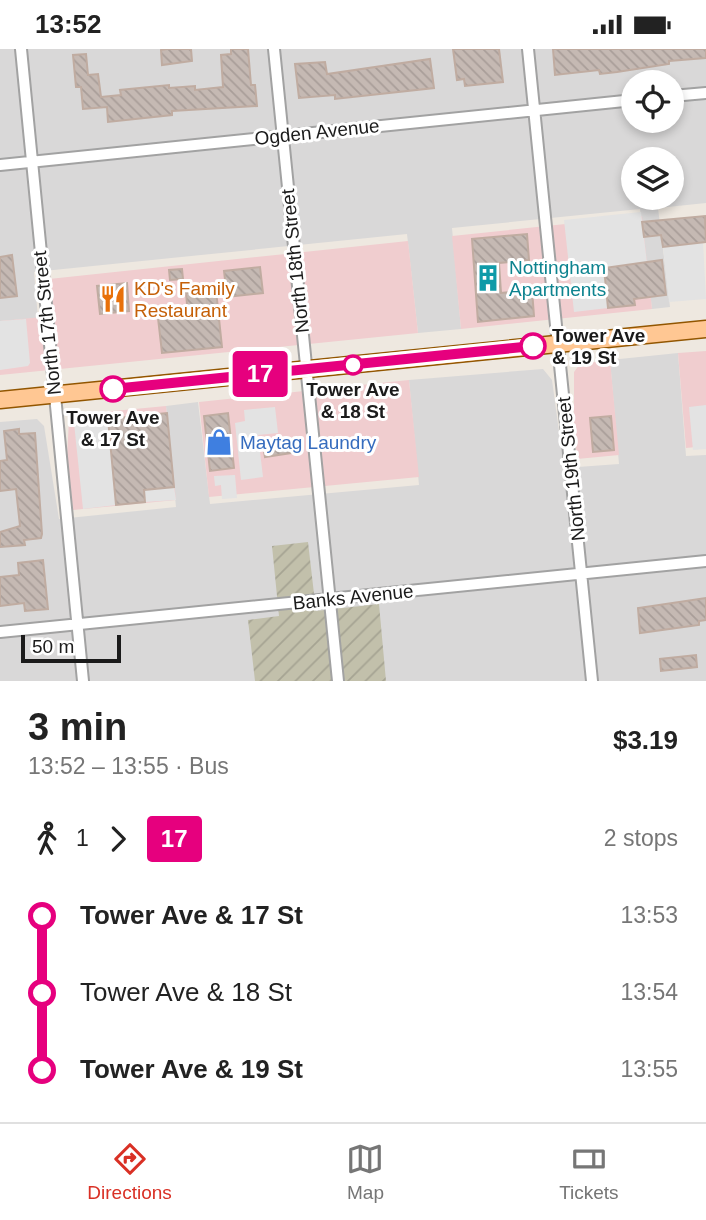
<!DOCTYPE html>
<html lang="en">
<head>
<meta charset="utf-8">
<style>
  body { margin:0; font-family:Arial,sans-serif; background:#f6f6f6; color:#222; height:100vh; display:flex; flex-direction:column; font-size:26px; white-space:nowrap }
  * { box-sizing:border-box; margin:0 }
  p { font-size:23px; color:#767676 }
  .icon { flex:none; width:38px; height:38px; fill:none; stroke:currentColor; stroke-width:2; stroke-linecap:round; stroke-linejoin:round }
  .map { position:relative; height:632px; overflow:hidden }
  .panel { display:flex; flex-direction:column; background:#fff; flex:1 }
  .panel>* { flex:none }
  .badge { padding:0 14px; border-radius:5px; font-size:24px; line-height:46px }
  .fabs { position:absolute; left:621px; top:21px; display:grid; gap:14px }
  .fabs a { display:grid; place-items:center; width:63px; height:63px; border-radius:50%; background:#fff; box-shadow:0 4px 10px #0003; font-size:35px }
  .scale { position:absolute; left:21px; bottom:18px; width:100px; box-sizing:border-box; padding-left:7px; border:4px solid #1b1b1b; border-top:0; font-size:19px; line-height:24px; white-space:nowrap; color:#1b1b1b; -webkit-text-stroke:5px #fff; paint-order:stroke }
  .map>.badge { position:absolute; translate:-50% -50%; box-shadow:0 0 0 4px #fff }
  .legs { display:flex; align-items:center; gap:10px; height:77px; padding:0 28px; font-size:23px }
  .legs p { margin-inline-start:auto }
  .head { display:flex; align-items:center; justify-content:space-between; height:119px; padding:0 28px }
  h1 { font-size:38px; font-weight:700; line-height:52px }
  ul { padding:0 28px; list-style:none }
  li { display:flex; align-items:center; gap:24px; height:77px; font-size:26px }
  li i { display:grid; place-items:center; width:10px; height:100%; margin:0 9px; background:currentColor }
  li i::after { content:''; width:18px; height:18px; margin:-9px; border:5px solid; border-radius:50%; background:#fff }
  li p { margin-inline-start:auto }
  li:first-child i { background:linear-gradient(#0000 50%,currentColor 0) }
  li:last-child i { background:linear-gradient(currentColor 50%,#0000 0) }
  .status { display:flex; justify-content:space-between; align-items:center; height:49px; padding:0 35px; background:#fff; direction:ltr }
  .status svg { height:19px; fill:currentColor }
  .tabs { display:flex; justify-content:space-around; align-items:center; height:98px; border-top:2px solid #e0e0e0; background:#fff; font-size:19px; color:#767676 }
  .tabs a { display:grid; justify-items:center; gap:4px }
  .tabs .selected { color:#d93025 }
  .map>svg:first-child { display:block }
  .residential { fill:#d9d8d8; fill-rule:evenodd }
  .commercial { fill:#f0cdcf }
  .construction { fill:url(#construction-furrows) }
  .parking { fill:#e3e3e3 }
  .building { fill:url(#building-back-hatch); stroke:#c0aca1; stroke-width:2 }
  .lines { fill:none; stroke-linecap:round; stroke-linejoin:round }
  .street-casing { stroke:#a2a2a2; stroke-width:14 }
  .primary-casing { stroke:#925600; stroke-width:19 }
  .street { stroke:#fff; stroke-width:10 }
  .primary { stroke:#ffc793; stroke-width:16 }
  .line-1-casing { stroke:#fff; stroke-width:16 }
  .line-1 { stroke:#e6007e; stroke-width:10 }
  .stop-1-dot { fill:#fff; stroke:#e6007e; stroke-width:3.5 }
  .labels { text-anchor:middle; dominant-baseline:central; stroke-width:6; stroke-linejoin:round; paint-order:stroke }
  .street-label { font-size:19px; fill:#1b1b1b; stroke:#fff }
  .culture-label { font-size:19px; fill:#0d838f; stroke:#fff; text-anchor:start }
  .food-label { font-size:19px; fill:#c56008; stroke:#fff; text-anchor:start }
  .stop-label { font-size:19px; font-weight:bold; fill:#1b1b1b; stroke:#fff }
  .shop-label { font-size:19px; fill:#366cbe; stroke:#fff; text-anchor:start }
</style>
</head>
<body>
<div class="status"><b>13:52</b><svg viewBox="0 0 49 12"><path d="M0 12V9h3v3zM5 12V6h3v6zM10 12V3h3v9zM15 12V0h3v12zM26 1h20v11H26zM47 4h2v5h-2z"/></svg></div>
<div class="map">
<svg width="706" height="632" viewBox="0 0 706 632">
  <defs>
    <pattern id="construction-furrows" width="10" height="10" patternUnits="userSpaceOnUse" patternTransform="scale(1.75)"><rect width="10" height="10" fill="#c2c0ab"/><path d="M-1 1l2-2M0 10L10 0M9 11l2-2" fill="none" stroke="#a6a493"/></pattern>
    <pattern id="building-back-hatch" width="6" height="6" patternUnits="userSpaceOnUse" patternTransform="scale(1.75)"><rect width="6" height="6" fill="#c5b9b3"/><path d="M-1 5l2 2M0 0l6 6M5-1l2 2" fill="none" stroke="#a99e99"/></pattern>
  </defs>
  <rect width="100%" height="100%" fill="#eee8e0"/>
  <!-- residential -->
  <path class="residential" d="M0,0H706V154L658,159L670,258L652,260L640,160L452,179L461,280L418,284L407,185L34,223L38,269L0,272ZM634,33H672V72H634ZM634,110H672V149H634Z
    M678,304L686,407L706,406V632H0V373L37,370L44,377L59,470L176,458L166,357L198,353L210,455L419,436L409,331L543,320L552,331L564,419L619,415L610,311Z"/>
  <!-- commercial -->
  <path class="commercial" d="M642,167L652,260L461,280L452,187Z
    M408,192L418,284L0,326V272L53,267L49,230Z
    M706,302V397L686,399L678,304Z
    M610,311L619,406L577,410L574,372V323L580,315Z
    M409,331L419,428L209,448L199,353Z
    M166,357L176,451L73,461L67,408L69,371L82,365Z"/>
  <!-- construction -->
  <path class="construction" d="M308,493L316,562L379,555L386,632H255L248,571L279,567L272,497Z"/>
  <!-- parking -->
  <path class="parking" d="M641,163L647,214L608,259L574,263L564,171Z
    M703,193L706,250L669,253L663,198Z
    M26,270L30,314L28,317L0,321V272Z
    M706,356V400L693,401L689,358Z
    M275,358L278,384L258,386L263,428L241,431L235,374L245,372L244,361Z
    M108,370L116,456L83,460L74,374Z
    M235,426L237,449L222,450L221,436L215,437L214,427Z
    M174,438L176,451L145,453L144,441Z"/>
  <!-- building -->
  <path class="building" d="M167,0H191L192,12L162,16L161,1Z
    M231,0H248L251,36H255L257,57L172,62V66L108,73L107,58L83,60L81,38H76L73,6L86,5L88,26L98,25L101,48L121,46L120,41L169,36V39L195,37V41L223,38L221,6L231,5Z
    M453,0H499L503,33L465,37L464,30L457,31Z
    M553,0H706V9L669,12V15L617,23L600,25L599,21L555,26Z
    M430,10L434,39L335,50V46L299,49L295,15L325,13L327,25Z
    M705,167L706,193L663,198L661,186L644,188L642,173Z
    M527,185L529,211L499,214L501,244L532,241L534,267L478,273L472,190Z
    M12,206L17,247L0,249V208Z
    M662,211L666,246L634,250L635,256L608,259L604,219Z
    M260,218L263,244L227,248L224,222Z
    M182,220L183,230L170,231L169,221Z
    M127,234L129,262L100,265L97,237Z
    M216,241L222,298L162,304L158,269L188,266L186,244Z
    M167,364L174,438L144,441L145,453L116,456L108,370Z
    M228,364L234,419L210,422L204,367Z
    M611,367L614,401L593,403L590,369Z
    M19,380V385L35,384L42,485L41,489L24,491L25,496L0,498V483L20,477L16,440L0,442V412L7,411L4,382Z
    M290,393L292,404L265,408L263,396Z
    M43,511L48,560L25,562L24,554L0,557V528L19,526L18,514Z
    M706,549V571L699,572V576L640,584L638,559Z
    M696,606L697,618L661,622L660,610Z"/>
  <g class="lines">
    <defs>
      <path id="street" d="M21,0L83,632
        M274,0L338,632
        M528,0L592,632
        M672,47L706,44
        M0,116L634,51
        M0,583L706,512"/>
      <path id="primary" d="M0,351L706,280"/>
    </defs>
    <!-- street casing -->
    <use href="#street" class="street-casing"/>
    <!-- primary casing -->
    <use href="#primary" class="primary-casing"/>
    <!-- street -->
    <use href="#street" class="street"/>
    <!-- primary -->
    <use href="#primary" class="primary"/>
  </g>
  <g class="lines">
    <defs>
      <path id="line-1" d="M113,340L533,297"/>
    </defs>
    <!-- line-1 casing -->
    <use href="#line-1" class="line-1-casing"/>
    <!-- line-1 -->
    <use href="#line-1" class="line-1"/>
  </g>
  <!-- icons -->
  <defs>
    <symbol id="building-bare" viewBox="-9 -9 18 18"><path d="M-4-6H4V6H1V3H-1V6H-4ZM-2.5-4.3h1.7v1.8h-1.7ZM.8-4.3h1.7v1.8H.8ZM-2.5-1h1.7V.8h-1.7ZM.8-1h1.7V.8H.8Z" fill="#0f9aa8" stroke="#fff" stroke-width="2.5" paint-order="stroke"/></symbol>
    <symbol id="restaurant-bare" viewBox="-9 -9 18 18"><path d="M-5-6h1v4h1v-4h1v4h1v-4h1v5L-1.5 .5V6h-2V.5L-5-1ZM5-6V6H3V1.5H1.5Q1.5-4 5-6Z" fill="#e8710a" stroke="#fff" stroke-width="2.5" paint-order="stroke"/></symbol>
    <symbol id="shop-bare" viewBox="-9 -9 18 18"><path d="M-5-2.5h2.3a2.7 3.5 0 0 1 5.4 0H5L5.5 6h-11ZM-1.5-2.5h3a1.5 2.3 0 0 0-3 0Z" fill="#3f7fe0" stroke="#fff" stroke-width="2.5" paint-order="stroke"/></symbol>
  </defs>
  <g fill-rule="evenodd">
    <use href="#building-bare" x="469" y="210" width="38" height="38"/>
    <use href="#restaurant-bare" x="94" y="231" width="38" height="38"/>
    <use href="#shop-bare" x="200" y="374" width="38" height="38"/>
  </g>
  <!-- markers -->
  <g class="stop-1-dot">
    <circle cx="533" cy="297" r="12"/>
    <circle cx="353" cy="316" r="9"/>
    <circle cx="113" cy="340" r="12"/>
  </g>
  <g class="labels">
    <!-- street labels -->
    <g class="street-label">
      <text transform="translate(317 83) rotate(-6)">Ogden Avenue</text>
      <text transform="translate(295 212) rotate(-96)">North 18th Street</text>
      <text transform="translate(47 274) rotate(-96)">North 17th Street</text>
      <text transform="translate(571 420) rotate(-96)">North 19th Street</text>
      <text transform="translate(353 548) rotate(-6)">Banks Avenue</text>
    </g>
    <!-- culture labels -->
    <g class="culture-label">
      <text x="509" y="218">Nottingham<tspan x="509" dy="22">Apartments</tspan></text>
    </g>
    <!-- food labels -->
    <g class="food-label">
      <text x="134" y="239">KD's Family<tspan x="134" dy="22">Restaurant</tspan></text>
    </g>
    <!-- stop labels -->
    <g class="stop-label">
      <text x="552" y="286" text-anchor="start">Tower Ave<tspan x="552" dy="22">&amp; 19 St</tspan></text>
      <text x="353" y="340">Tower Ave<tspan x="353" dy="22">&amp; 18 St</tspan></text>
      <text x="113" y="368">Tower Ave<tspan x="113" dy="22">&amp; 17 St</tspan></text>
    </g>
    <!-- shop labels -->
    <g class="shop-label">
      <text x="240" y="393">Maytag Laundry</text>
    </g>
  </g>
</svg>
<div class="fabs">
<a><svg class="icon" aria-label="locate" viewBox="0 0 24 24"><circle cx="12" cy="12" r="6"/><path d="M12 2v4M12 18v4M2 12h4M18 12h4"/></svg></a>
<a><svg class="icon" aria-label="layers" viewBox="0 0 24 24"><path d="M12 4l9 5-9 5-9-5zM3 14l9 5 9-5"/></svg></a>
</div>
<div class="scale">50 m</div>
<b class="badge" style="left:260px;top:325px;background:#e6007e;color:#fff">17</b>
</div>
<section class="panel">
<div class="head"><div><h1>3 min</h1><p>13:52 – 13:55 · Bus</p></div><b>$3.19</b></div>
<div class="legs"><svg class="icon" aria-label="walk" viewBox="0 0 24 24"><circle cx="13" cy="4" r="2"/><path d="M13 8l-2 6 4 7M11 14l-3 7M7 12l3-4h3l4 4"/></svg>1<svg class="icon" aria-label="forward" viewBox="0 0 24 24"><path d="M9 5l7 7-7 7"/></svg><b class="badge" style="background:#e6007e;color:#fff">17</b><p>2 stops</p></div>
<ul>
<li><i style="color:#e6007e"></i><b>Tower Ave &amp; 17 St</b><p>13:53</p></li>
<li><i style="color:#e6007e"></i><span>Tower Ave &amp; 18 St</span><p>13:54</p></li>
<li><i style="color:#e6007e"></i><b>Tower Ave &amp; 19 St</b><p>13:55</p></li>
</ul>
</section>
<nav class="tabs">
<a class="selected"><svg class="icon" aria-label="directions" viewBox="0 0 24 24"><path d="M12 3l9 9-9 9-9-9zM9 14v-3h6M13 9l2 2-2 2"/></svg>Directions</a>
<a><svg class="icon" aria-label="map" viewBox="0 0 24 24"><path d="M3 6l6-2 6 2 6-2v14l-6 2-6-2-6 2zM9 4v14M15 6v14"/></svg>Map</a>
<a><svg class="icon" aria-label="tickets" viewBox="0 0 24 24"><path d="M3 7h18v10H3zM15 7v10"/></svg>Tickets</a>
</nav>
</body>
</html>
